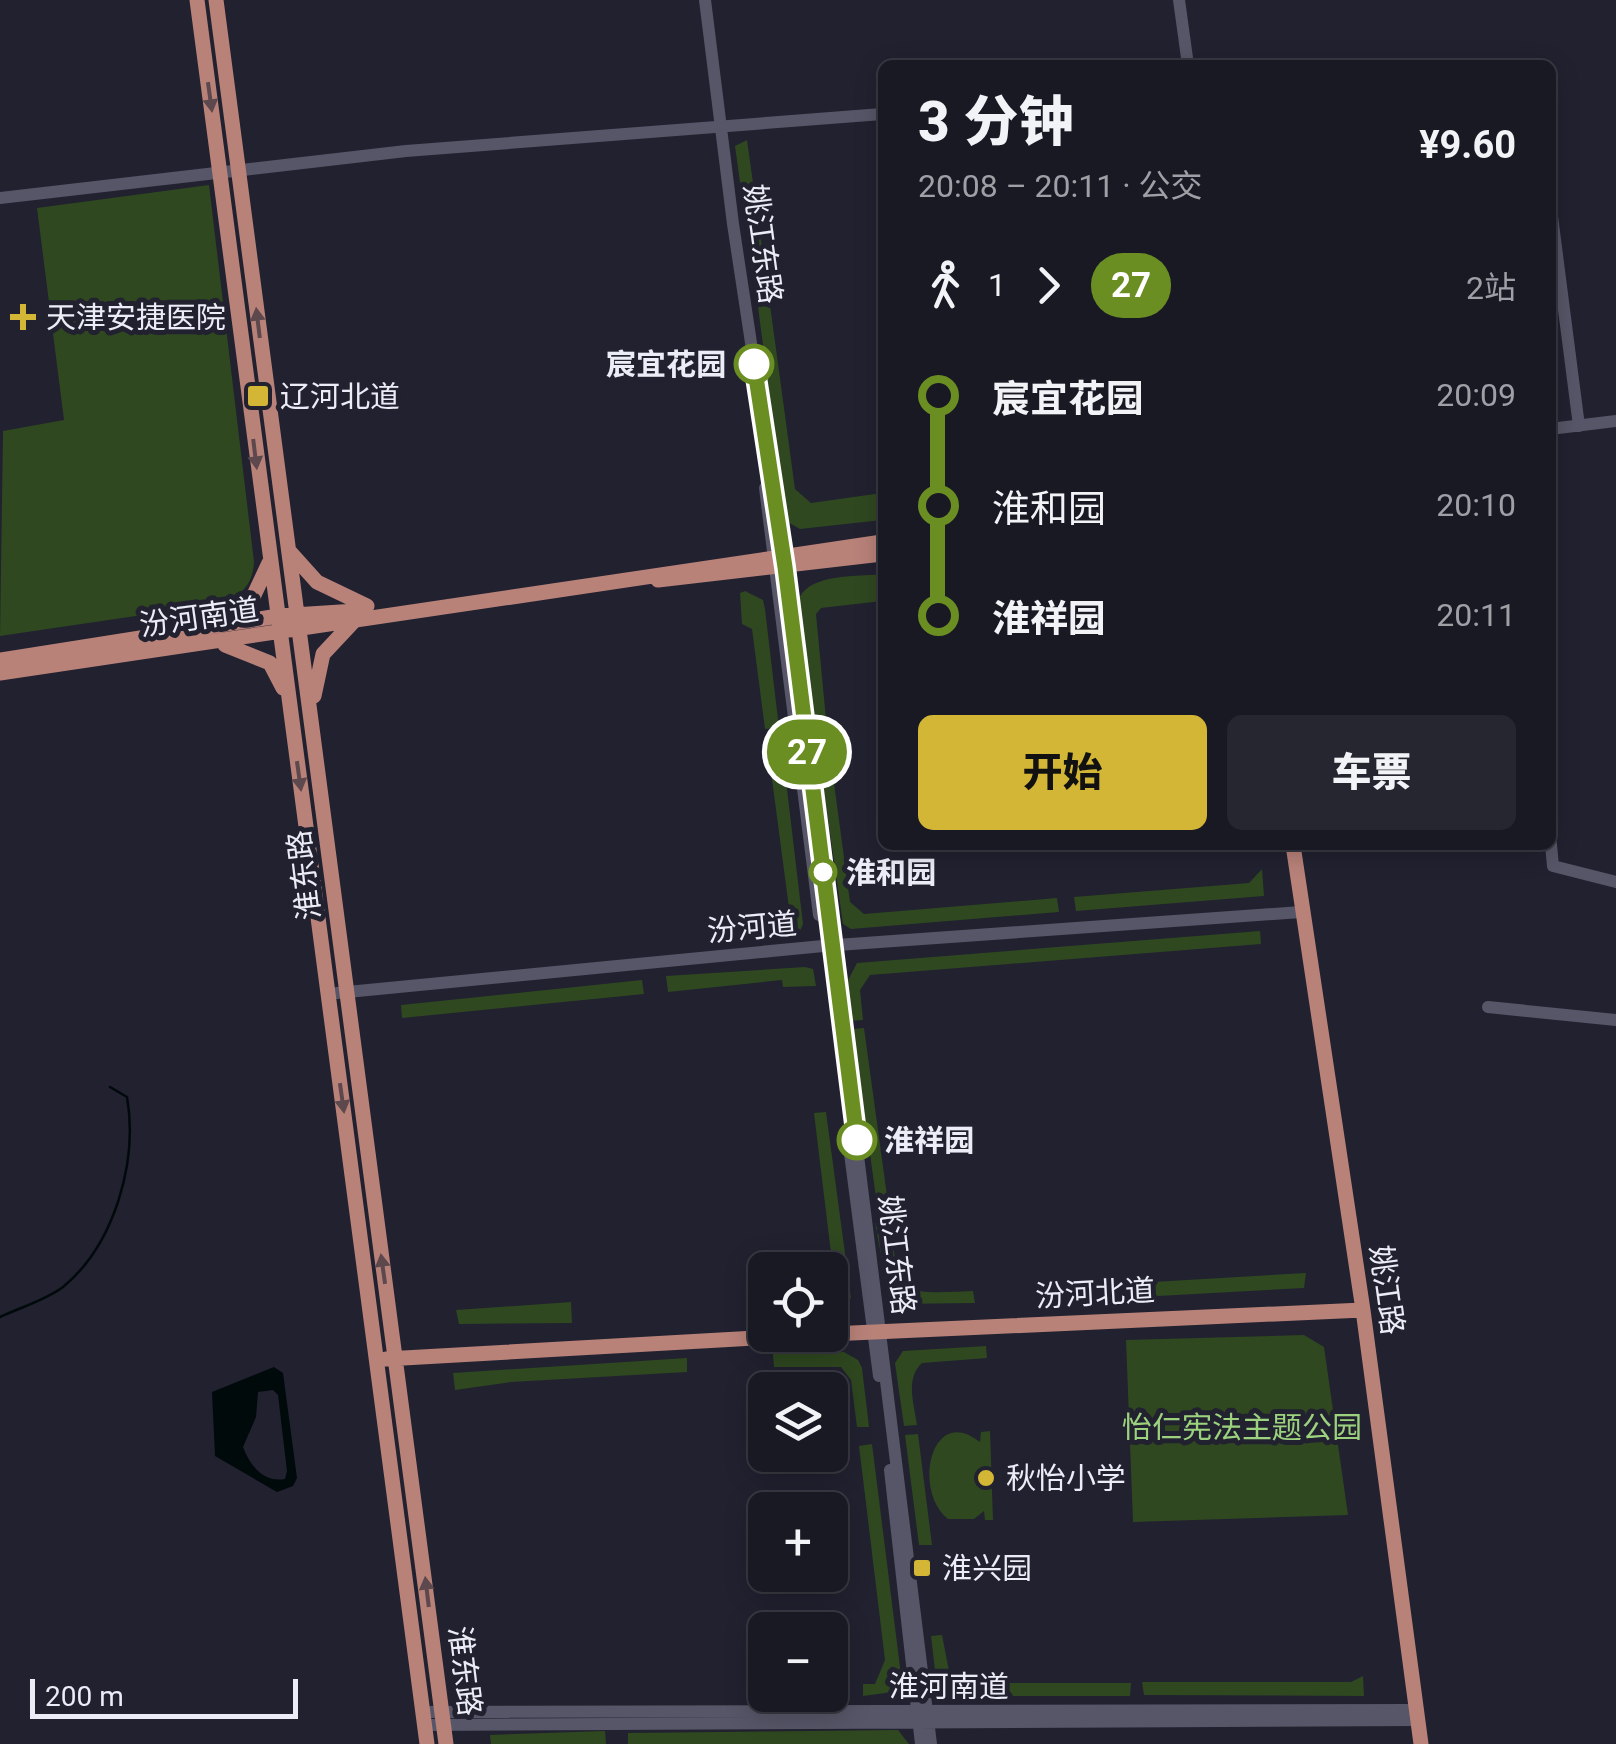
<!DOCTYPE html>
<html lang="zh">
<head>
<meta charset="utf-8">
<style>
  body { margin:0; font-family:Roboto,"Noto Sans SC",sans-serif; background:#262631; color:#f1f3f6; height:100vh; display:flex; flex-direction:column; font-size:38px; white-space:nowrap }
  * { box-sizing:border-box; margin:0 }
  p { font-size:32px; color:#9fa0a6 }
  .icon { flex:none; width:55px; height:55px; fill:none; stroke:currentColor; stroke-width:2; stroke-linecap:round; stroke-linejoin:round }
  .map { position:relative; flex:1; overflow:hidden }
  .drawer { position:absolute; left:878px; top:60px; width:678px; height:790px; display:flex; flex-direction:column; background:#191924; border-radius:15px; box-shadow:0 5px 25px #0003,0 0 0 2px #373841 }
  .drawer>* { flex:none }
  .badge { padding:0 20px; border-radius:32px; font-size:35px; line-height:65px }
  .buttons { position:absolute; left:748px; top:1252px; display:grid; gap:20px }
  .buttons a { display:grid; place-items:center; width:100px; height:100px; border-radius:15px; background:#191924; box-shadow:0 5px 25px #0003,0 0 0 2px #373841; font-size:50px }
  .scale { position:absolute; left:30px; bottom:25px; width:268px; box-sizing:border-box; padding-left:10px; border:5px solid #ececf7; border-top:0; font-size:28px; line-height:35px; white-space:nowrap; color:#ececf7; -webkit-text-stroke:8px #212130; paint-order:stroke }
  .map>.badge { position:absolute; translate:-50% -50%; box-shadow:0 0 0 5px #fff }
  .legs { display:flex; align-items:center; gap:15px; height:110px; padding:0 40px; font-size:32px }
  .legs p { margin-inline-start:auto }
  .headline { display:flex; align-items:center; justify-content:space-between; height:170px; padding:0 40px }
  h1 { font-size:55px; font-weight:800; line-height:75px }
  .button { display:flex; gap:20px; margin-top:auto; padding:20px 40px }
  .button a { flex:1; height:115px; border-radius:15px; background:#d3b635; color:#111; font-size:40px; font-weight:800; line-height:115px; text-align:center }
  .button a+a { background:#262631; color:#f1f3f6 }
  ul { padding:0 40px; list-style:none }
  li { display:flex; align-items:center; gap:35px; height:110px; font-size:38px }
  li i { display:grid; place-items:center; width:15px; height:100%; margin:0 12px; background:currentColor }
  li i::after { content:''; width:25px; height:25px; margin:-12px; border:8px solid; border-radius:50%; background:#191924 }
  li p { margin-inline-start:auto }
  li:first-child i { background:linear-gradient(#0000 50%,currentColor 0) }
  li:last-child i { background:linear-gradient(currentColor 50%,#0000 0) }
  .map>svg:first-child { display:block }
  .green { fill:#2f4820 }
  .water { fill:#010a0b; fill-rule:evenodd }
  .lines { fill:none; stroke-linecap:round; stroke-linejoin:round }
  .stream { stroke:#010a0b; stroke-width:2.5 }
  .minor { stroke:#565668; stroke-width:12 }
  .major { stroke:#b88279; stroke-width:15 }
  .oneway { fill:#5d484d }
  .line-1-casing { stroke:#fff; stroke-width:22 }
  .line-1 { stroke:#6b8e23; stroke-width:15 }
  .poi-dot { fill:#d3b635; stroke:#212130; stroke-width:4 }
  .stop-1-dot { fill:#fff; stroke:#6b8e23; stroke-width:5 }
  .labels { text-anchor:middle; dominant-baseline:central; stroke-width:10; stroke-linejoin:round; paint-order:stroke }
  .street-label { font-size:30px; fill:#ececf7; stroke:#212130 }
  .poi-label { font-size:30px; fill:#ececf7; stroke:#212130; text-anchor:start }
  .stop-label { font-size:30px; font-weight:bold; fill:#ececf7; stroke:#212130; text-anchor:start }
  .park-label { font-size:30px; fill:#9cd27d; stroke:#212130 }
</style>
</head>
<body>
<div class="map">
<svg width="1616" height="1744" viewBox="0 0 1616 1744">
  <rect width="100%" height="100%" fill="#212130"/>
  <!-- green -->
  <path class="green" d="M747,140L769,297L756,298L735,146Z
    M209,185L254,562C253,583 243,594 224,603L0,636L3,431L64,420L37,208Z
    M770,305L795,489L811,503L882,493V520L800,529L786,521L758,307Z
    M882,574V601L821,608L816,614L826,719L812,720L798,602C806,573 856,577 882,574Z
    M745,591L763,600L765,609L779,728L765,729L752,629L742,624L740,593Z
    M827,731L850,902L864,914L1057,898L1059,912L851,929L843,924L816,734Z
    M782,747L803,924L800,931L744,937L743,924L780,921L789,908L768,749Z
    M1262,869L1264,896L1076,911L1074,897L1249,883Z
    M1260,931L1261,944L870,975L860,990L863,1020L851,1021L846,984L857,963Z
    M805,967L813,969L816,986L783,987L782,980L668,992L666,976Z
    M642,980L644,994L402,1018L401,1005Z
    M864,1028L888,1203L877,1205L853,1029Z
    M826,1112L851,1298L839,1310H830V1287L835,1286L814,1113Z
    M890,1222C900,1297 897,1294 973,1291L975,1303L895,1304L889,1297L875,1223Z
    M1306,1273L1304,1288L1104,1299L1102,1285Z
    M571,1302L572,1323L459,1324L456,1310Z
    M1304,1335L1324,1347L1348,1515L1133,1522L1126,1340Z
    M986,1346L987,1358L922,1363C905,1379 914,1403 917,1425L904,1426L895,1363L903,1351Z
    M844,1352L858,1360L862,1368L869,1427H857L851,1380L841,1367H774L773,1354Z
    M687,1358V1372L511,1382L455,1390L453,1373Z
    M990,1431L993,1520H985L984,1511L974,1519H948C912,1491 931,1403 980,1442L981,1432Z
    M918,1434L932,1545H919L905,1435Z
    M872,1444L902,1683L893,1692L863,1696V1684H875L885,1660L859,1446Z
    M942,1635L949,1671L964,1683H1131L1130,1696H952L936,1679L931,1636Z
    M1363,1676L1364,1696L1144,1695L1142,1682H1351Z
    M898,1730L909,1744H628V1733Z
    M605,1731L606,1744H491L490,1735Z"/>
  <!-- water -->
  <path class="water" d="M274,1367L283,1373L297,1478L293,1486L277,1492L215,1456L212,1392ZM273,1390L278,1395L287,1471L285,1479C264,1483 250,1466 243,1447L256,1417L258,1392Z"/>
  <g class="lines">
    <!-- stream -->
    <path class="stream" d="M0,1317C19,1308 46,1300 63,1287C115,1244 138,1161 127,1097L110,1087"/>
    <!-- minor -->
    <path class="minor" d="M705,0L733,224L785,567L931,1744
      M1179,0L1188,65
      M0,198L406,151L882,114
      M1550,201L1579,426
      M1550,429L1616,421
      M765,488L819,915
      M1550,834L1553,866L1616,882
      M337,993L823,946L1301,912
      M1488,1007L1616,1020
      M848,1138L879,1376
      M890,1470L921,1744
      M422,1712L1417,1710
      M424,1725L1418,1720"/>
    <!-- major -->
    <path class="major" d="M197,0L427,1744
      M216,0L446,1744
      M290,552L317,582L367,606
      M658,580L882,554
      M224,622L254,595L269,563
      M225,645L270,663L283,688
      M0,660L278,616L356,611
      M0,673L882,542
      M314,696L323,654L353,622
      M1293,845L1363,1310L1421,1744
      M830,1334L1363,1310
      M386,1359L806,1335"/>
  </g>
  <!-- one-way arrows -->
  <defs><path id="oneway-solid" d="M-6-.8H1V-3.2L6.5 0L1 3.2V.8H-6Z" transform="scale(2.5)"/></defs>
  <g class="oneway">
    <use href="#oneway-solid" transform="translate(210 97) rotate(82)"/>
    <use href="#oneway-solid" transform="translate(258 323) rotate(-97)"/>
    <use href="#oneway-solid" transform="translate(255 454) rotate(83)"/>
    <use href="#oneway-solid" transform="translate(299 776) rotate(82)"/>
    <use href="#oneway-solid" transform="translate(342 1098) rotate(82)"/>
    <use href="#oneway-solid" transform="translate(383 1269) rotate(-98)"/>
    <use href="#oneway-solid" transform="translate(427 1592) rotate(-97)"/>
  </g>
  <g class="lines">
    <defs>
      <path id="line-1" d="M754,364L785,567L857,1140"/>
    </defs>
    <!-- line-1 casing -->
    <use href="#line-1" class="line-1-casing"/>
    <!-- line-1 -->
    <use href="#line-1" class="line-1"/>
  </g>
  <!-- markers -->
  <g class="poi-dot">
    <path d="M18 302h10v10h10v10h-10v10h-10v-10h-10v-10h10z"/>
    <rect x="246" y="384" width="24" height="24" rx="5"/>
    <circle cx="986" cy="1478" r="10"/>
    <rect x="912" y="1558" width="20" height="20" rx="5"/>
  </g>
  <g class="stop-1-dot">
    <circle cx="754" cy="364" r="18"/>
    <circle cx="823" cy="872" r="12"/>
    <circle cx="857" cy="1140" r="18"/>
  </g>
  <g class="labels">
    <!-- street labels -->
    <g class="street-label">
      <text transform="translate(763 244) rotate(82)">姚江东路</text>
      <text transform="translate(199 617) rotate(-8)">汾河南道</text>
      <text transform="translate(304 875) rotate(-97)">淮东路</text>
      <text transform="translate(752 927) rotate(-5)">汾河道</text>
      <text transform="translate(897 1255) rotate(83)">姚江东路</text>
      <text transform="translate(1387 1290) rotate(82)">姚江路</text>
      <text transform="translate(1095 1293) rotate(-3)">汾河北道</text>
      <text transform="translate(465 1671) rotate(83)">淮东路</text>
      <text x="949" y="1686">淮河南道</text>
    </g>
    <!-- poi labels -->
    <g class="poi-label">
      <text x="46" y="317">天津安捷医院</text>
      <text x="280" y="396">辽河北道</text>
      <text x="1006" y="1478">秋怡小学</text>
      <text x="942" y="1568">淮兴园</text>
    </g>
    <!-- stop labels -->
    <g class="stop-label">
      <text x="726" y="364" text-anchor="end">宸宜花园</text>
      <text x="846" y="872">淮和园</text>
      <text x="884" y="1140">淮祥园</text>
    </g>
    <!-- park labels -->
    <g class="park-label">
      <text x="1242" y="1427">怡仁宪法主题公园</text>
    </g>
  </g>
</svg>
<div class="buttons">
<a><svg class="icon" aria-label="locate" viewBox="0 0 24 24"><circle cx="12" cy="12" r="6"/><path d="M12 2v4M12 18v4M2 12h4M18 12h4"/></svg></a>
<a><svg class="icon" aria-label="layers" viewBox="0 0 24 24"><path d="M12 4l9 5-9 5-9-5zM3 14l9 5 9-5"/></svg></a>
<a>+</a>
<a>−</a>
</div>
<div class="scale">200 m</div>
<b class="badge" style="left:807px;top:752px;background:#6b8e23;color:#fff">27</b>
<section class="drawer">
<div class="headline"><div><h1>3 分钟</h1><p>20:08 – 20:11 · 公交</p></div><b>¥9.60</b></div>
<div class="legs"><svg class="icon" aria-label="walk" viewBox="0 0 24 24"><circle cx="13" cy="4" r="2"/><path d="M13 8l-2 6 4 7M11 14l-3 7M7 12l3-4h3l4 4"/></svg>1<svg class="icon" aria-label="forward" viewBox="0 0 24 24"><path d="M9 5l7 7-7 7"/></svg><b class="badge" style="background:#6b8e23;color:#fff">27</b><p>2站</p></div>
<ul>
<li><i style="color:#6b8e23"></i><b>宸宜花园</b><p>20:09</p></li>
<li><i style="color:#6b8e23"></i><span>淮和园</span><p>20:10</p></li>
<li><i style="color:#6b8e23"></i><b>淮祥园</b><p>20:11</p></li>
</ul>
<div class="button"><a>开始</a><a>车票</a></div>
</section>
</div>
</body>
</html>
